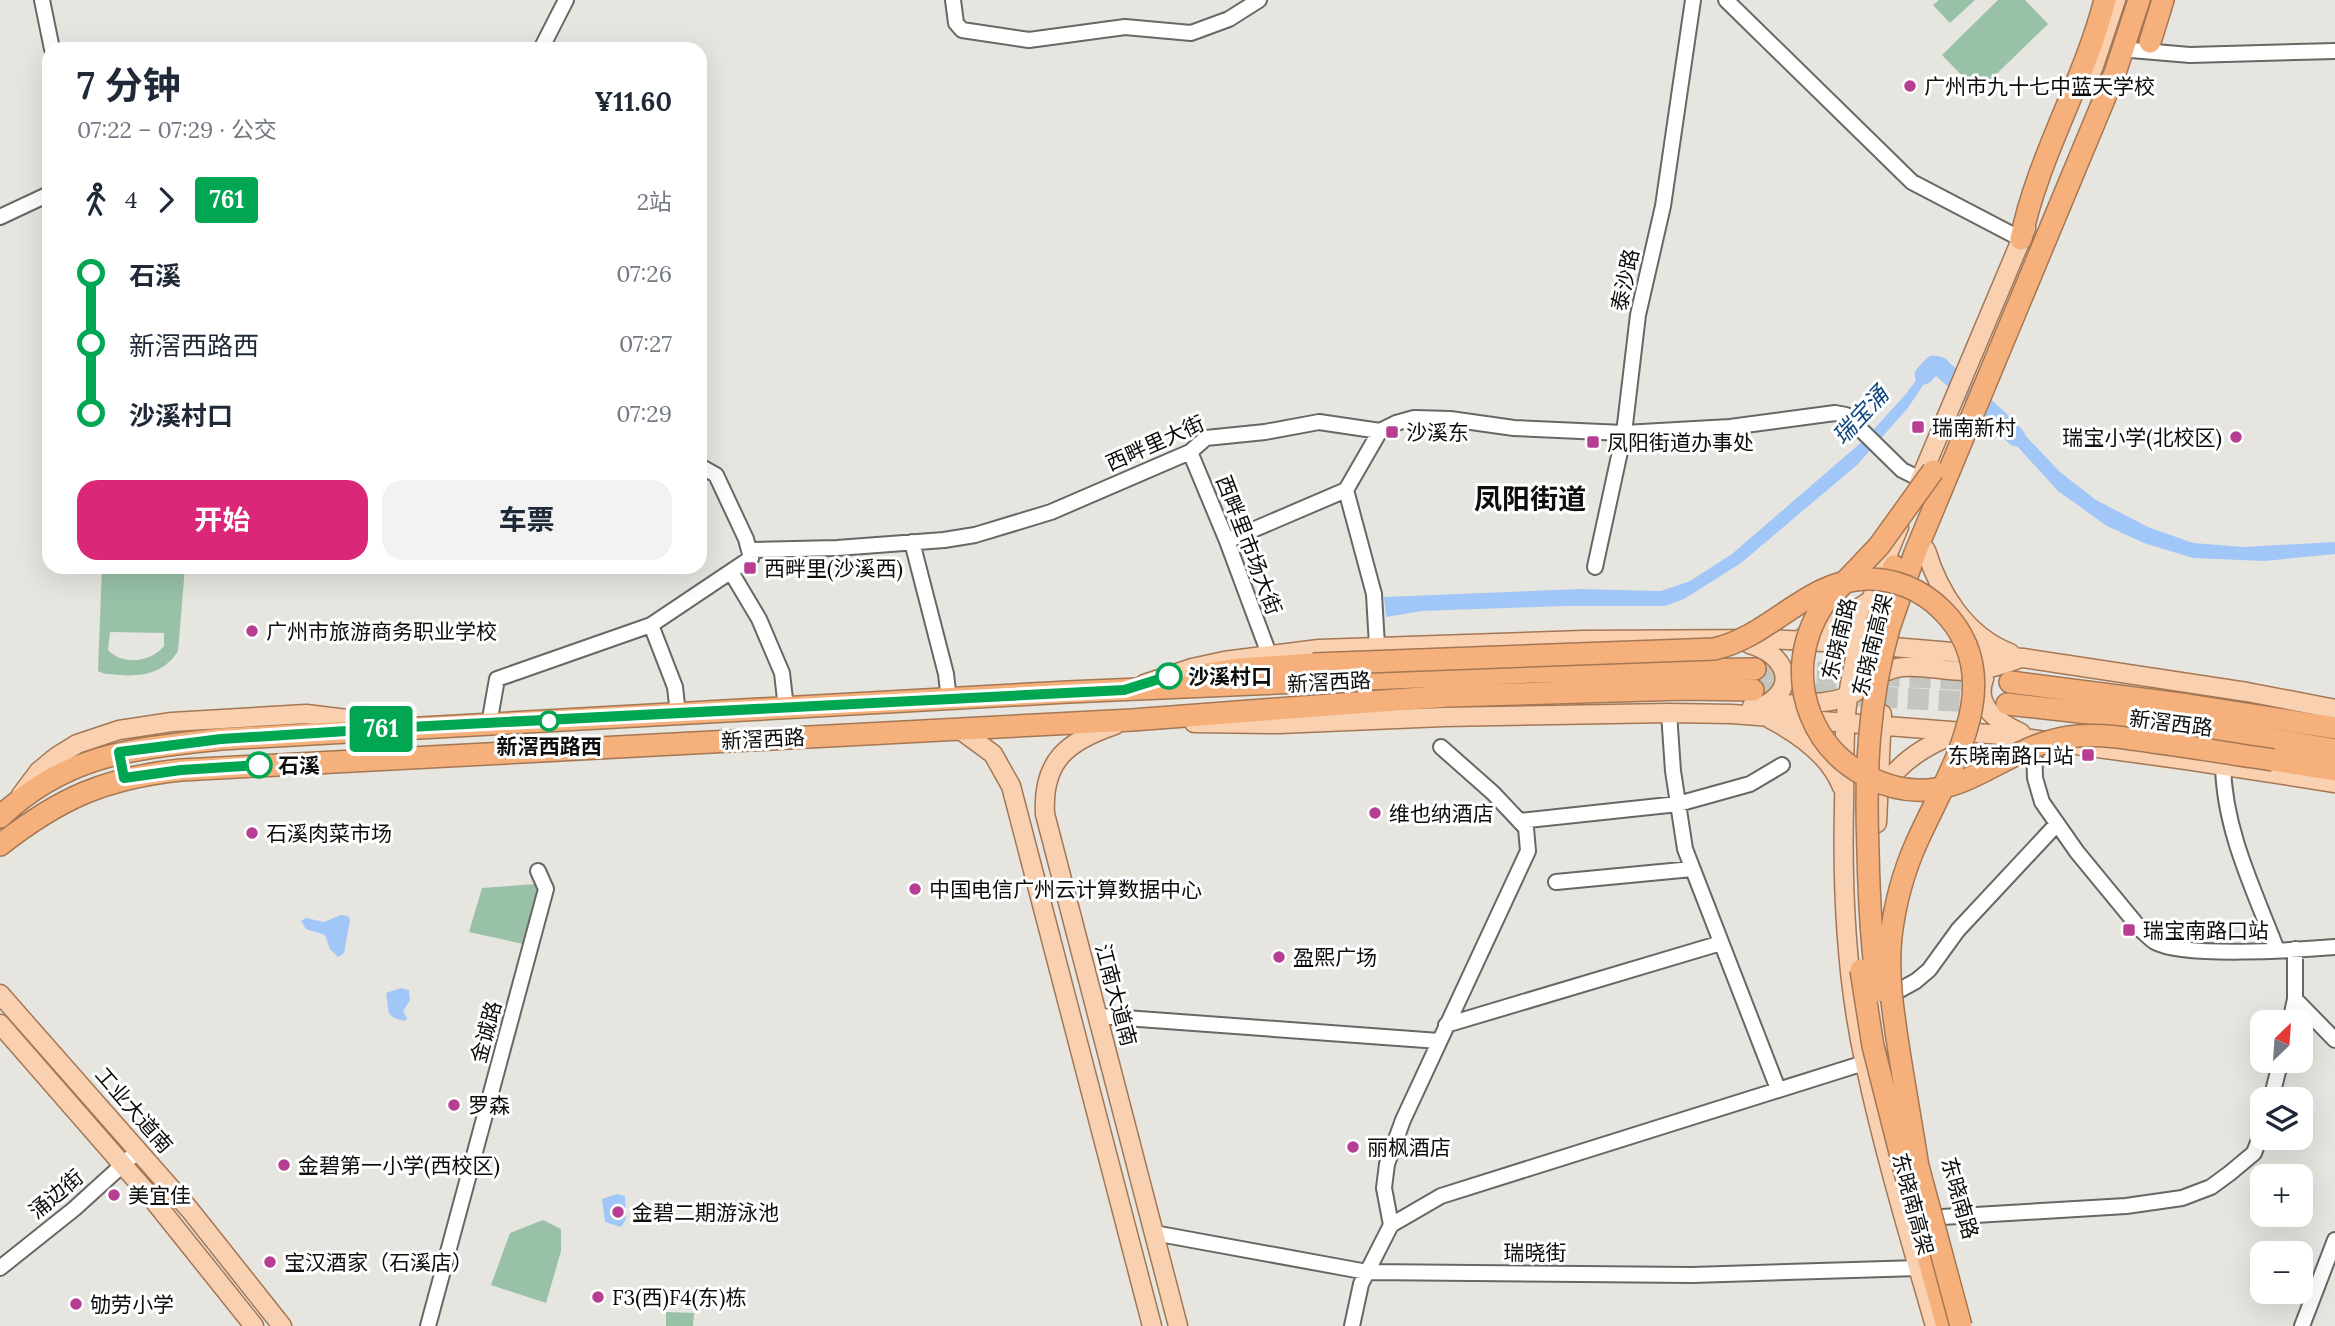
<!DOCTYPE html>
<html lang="zh">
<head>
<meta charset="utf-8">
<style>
  body { margin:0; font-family:Lora,"Noto Sans SC",serif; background:#f2f2f3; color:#1f2937; height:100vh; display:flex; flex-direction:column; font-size:26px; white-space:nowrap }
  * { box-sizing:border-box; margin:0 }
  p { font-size:23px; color:#747a83 }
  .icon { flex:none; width:38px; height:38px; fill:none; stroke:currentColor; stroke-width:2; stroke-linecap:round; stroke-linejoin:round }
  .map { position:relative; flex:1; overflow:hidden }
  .panel { position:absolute; left:42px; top:42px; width:665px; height:532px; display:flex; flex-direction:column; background:#fff; border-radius:21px; box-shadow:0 7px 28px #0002 }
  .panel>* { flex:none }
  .badge { padding:0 14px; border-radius:5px; font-size:24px; line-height:46px }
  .needle { width:46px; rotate:25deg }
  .buttons { position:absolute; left:2250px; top:1010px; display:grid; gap:14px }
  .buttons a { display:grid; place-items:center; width:63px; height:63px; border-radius:14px; background:#fff; box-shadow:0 7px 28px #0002; font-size:35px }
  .map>.badge { position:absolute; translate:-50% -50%; box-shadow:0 0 0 4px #fff }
  .legs { display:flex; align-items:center; gap:10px; height:77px; padding:0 35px; font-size:23px }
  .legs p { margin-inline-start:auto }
  .overview { display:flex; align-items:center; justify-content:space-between; height:119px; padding:0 35px }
  h1 { font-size:38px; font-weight:700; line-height:52px }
  .action { display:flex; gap:14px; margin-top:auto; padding:14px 35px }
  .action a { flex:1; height:80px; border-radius:21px; background:#db2777; color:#fff; font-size:28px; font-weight:700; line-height:80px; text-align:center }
  .action a+a { background:#f2f2f3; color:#1f2937 }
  ul { padding:0 35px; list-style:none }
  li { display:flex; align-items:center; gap:24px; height:70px; font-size:26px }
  li i { display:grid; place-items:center; width:10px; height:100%; margin:0 9px; background:currentColor }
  li i::after { content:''; width:18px; height:18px; margin:-9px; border:5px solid; border-radius:50%; background:#fff }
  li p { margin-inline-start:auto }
  li:first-child i { background:linear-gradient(#0000 50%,currentColor 0) }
  li:last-child i { background:linear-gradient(currentColor 50%,#0000 0) }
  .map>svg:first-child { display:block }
  .green { fill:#98c1a8; fill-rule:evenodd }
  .water { fill:#a0c7f8 }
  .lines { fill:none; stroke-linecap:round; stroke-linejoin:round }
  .river { stroke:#a0c7f8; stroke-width:19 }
  .highway-tunnel { stroke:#c5c5c0; stroke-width:21; stroke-dasharray:21 10; stroke-linecap:butt }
  .minor-casing { stroke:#686763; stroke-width:18 }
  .major-casing { stroke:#a47754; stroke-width:21 }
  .highway-casing { stroke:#a47754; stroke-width:24 }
  .minor { stroke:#fff; stroke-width:14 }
  .major { stroke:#f9d0b0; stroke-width:18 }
  .highway { stroke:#f5b07b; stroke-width:21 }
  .highway-bridge-casing { stroke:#a47754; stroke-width:24; stroke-linecap:butt }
  .highway-bridge { stroke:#f5b07b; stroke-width:21 }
  .line-1-casing { stroke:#fff; stroke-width:16 }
  .line-1 { stroke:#00a651; stroke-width:10 }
  .poi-dot { fill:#b73e93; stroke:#fff; stroke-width:2.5 }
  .stop-1-dot { fill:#fff; stroke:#00a651; stroke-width:3.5 }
  .labels { text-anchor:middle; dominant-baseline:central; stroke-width:6; stroke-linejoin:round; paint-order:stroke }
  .poi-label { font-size:21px; fill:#0d0d0b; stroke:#fff; text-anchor:start }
  .street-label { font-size:21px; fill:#0d0d0b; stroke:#fff }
  .stop-label { font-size:21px; font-weight:bold; fill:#0d0d0b; stroke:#fff; text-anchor:start }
  .water-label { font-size:23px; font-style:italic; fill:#10467f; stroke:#fff }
  .district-label { font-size:28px; font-weight:bold; fill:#0d0d0b; stroke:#fff }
</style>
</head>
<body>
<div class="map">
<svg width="2335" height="1326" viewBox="0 0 2335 1326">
  <rect width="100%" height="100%" fill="#e6e5e0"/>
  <!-- green -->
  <path class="green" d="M1939,0H1975L1950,23L1933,5Z
    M1998,0H2025L2048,24L1978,92L1942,55Z
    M102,567H185L178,651C165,672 144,677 120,675C112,674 105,675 98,671ZM110,632L164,633V646C151,662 123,666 108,650Z
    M536,884L538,902L523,944L469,932L482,888Z
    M543,1220L561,1229V1251L546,1303L491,1285L510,1233Z
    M666,1312L694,1313L693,1326H666Z"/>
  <!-- water -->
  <path class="water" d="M1938,356L1948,360L1942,375L1932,372L1907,409L1857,465L1741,563L1684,599L1665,606H1564L1422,611L1386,617L1384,597L1579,589L1661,591L1690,581L1732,554L1864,440L1906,394L1930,361Z
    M2003,412L2060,472L2096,500L2148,527L2193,543L2244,547L2335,542V554L2264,561L2193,558L2144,543L2107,526L2058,491L1997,424Z
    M341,915L348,916L350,920L344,953L338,957L330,949L325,935L306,929L301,921L306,918L324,922Z
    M401,988L409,990L410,1000L403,1011L407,1018L406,1021C383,1017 390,1011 386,993Z
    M617,1194L625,1196L626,1219L621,1227L605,1222L602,1199Z"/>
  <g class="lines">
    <!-- river -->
    <path class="river" d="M1924,375L1933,365L1939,366L2004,424L2016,437"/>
    <!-- highway-tunnel -->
    <path class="highway-tunnel" d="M1755,669L2010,682
      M1753,690L1989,703"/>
    <defs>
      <path id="minor" d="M42,0L52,49
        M953,0L956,23L962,30L1029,40L1125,27L1191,33L1229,19L1259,0
        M1726,0L1912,182L2021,239
        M541,49L566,0
        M2131,50L2190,55L2335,51
        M0,217L49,194
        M1190,452L1227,541L1269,654
        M1346,490L1374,594L1377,646
        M1346,490L1380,431
        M1227,541L1346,490
        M912,542L946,674L949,700
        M749,550L837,548L944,540L975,535L1051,512L1190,452L1206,438L1265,432L1319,422L1380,431L1396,423L1414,418L1450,419L1514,428L1624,433L1730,427L1835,413L1846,415L1902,470L1920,479
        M1595,567L1624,433L1638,315L1663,206L1693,0
        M731,572L759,619L782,673L786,708
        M651,625L675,687L678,714
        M1669,713L1673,771L1685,849L1778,1089
        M489,724L497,679L651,625L751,558L746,539L716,475L700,466
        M2034,742L2035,778L2042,802L2077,852L2142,931C2146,934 2150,939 2155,942C2183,958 2299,950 2335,947
        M2223,765C2224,830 2254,890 2277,950
        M1519,821L1678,804L1750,784L1782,765
        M1556,882L1692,869
        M1887,997L1916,981L1929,970L1958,930L2056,825
        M2295,999L2335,1040
        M1098,1016L1439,1041
        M2290,1022L2295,999V949
        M1446,1025L1721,943
        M2271,1099L2281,1060
        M1942,1217L2126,1206L2182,1198L2211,1187L2230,1173L2254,1153L2263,1129
        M1391,1225L1384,1188L1387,1164L1403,1120L1528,851L1526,828L1493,793L1441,747
        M1154,1233L1367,1272L1692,1275L1919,1268
        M0,1268L74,1209L139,1150
        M428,1326L546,889L538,871
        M1352,1326L1361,1284L1391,1225L1441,1196L1864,1063
        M2302,1326L2335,1240"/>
      <path id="major" d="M2093,69L2116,0
        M1919,482L2026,228
        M1899,527C1875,584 1854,643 1847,705C1843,739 1845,772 1844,806C1842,892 1846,980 1865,1064C1884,1153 1910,1239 1935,1326
        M1926,550C1939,593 1966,636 2010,653
        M1803,637L1839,621L1871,600
        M1749,644C1784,653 1801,686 1763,706
        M1984,679C1973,707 2000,723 2021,733
        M1872,682C1895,655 1936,672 1967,671C1985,671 2000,665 2016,660
        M1144,684L1192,668L1224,661L1319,649L1583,640L1769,639L1858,644L2023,658L2247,692L2335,709
        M1752,706C1767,706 1782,705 1797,704C1834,702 1857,701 1879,668
        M1770,719C1799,734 1830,756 1842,787
        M1194,723L1279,724L1443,717L1669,713L1732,714L2002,735L2186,760L2335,783
        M1115,725C1068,741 1042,760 1045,814L1178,1326
        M959,729L993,754L1011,786L1152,1326
        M1880,792C1898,763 1925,745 1956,734
        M21,795L39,771L56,757L77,744L119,730L172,722L306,714L388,724
        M1877,823L1882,714
        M0,994L190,1210L282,1326
        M0,1024L150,1196L254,1326"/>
      <path id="highway" d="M2150,42L2163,0
        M2021,239C2038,156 2084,82 2105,0
        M1875,624L1894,566
        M1889,628L1915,553L2115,73L2139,0
        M1195,676L1240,669L1313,664
        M2010,682L2188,705L2335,728
        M2007,704L2169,722L2335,750
        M2273,760L2335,770
        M0,817C68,753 133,749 221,739L1068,692L1531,672L1755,669
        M0,845C60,798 105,778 181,770L1132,720L1448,696L1683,689L1753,690
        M1915,1210L1947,1326"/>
    </defs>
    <!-- minor casing -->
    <use href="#minor" class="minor-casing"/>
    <!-- major casing -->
    <use href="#major" class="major-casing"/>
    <!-- highway casing -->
    <use href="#highway" class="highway-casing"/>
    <!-- minor -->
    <use href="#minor" class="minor"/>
    <!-- major -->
    <use href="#major" class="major"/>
    <!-- highway -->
    <use href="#highway" class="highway"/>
    <defs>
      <path id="highway-bridge" d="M1933,471L1879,546L1823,605C1801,639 1796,679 1811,716C1822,743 1842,764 1868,777C1955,821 1998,742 2078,736C2102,734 2127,738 2152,742C2192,747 2232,754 2273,760
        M1313,664L1714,649C1770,637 1806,581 1866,579C1894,578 1922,590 1942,610C2013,680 1947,773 1916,844C1903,873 1895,904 1891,936C1887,975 1893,1012 1899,1051C1905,1090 1912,1128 1918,1167
        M1861,970L1873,1046L1908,1184
        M1878,991C1871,944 1869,898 1868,851C1865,773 1868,704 1889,628
        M1915,1155L1961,1326"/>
    </defs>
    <!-- highway-bridge casing -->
    <use href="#highway-bridge" class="highway-bridge-casing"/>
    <!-- highway-bridge -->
    <use href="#highway-bridge" class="highway-bridge"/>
  </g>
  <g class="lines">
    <defs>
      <path id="line-1" d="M259,765L181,770L124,778L119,752L221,739L409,727L1124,690L1169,676"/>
    </defs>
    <!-- line-1 casing -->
    <use href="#line-1" class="line-1-casing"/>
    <!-- line-1 -->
    <use href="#line-1" class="line-1"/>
  </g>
  <!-- markers -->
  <g class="poi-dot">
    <circle cx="1910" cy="86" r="7"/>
    <rect x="1911" y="420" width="14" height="14" rx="3.5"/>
    <rect x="1385" y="425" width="14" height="14" rx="3.5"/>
    <circle cx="2236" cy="437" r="7"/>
    <rect x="1586" y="435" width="14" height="14" rx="3.5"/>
    <rect x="743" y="561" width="14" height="14" rx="3.5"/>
    <circle cx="252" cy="631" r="7"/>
    <rect x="2081" y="748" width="14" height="14" rx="3.5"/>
    <circle cx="1375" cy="813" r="7"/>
    <circle cx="252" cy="833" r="7"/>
    <circle cx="915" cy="889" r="7"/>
    <rect x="2122" y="923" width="14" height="14" rx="3.5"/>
    <circle cx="1279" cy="957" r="7"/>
    <circle cx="454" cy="1105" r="7"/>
    <circle cx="1353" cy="1147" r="7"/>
    <circle cx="284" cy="1165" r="7"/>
    <circle cx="114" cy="1195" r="7"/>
    <circle cx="618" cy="1212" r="7"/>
    <circle cx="270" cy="1262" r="7"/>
    <circle cx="598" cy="1297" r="7"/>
    <circle cx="76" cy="1304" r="7"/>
  </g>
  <g class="stop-1-dot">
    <circle cx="1169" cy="676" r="12"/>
    <circle cx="549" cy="721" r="9"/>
    <circle cx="259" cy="765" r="12"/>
  </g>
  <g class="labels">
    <!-- poi labels -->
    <g class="poi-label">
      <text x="1924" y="86">广州市九十七中蓝天学校</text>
      <text x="1932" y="427">瑞南新村</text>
      <text x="1406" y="432">沙溪东</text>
      <text x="2222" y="437" text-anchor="end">瑞宝小学(北校区)</text>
      <text x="1607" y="442">凤阳街道办事处</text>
      <text x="764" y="568">西畔里(沙溪西)</text>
      <text x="266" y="631">广州市旅游商务职业学校</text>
      <text x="2074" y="755" text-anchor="end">东晓南路口站</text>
      <text x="1389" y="813">维也纳酒店</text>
      <text x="266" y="833">石溪肉菜市场</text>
      <text x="929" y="889">中国电信广州云计算数据中心</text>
      <text x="2143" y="930">瑞宝南路口站</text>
      <text x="1293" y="957">盈熙广场</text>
      <text x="468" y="1105">罗森</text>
      <text x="1367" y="1147">丽枫酒店</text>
      <text x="298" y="1165">金碧第一小学(西校区)</text>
      <text x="128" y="1195">美宜佳</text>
      <text x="632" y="1212">金碧二期游泳池</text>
      <text x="284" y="1262">宝汉酒家（石溪店）</text>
      <text x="612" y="1297">F3(西)F4(东)栋</text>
      <text x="90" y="1304">劬劳小学</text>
    </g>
    <!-- street labels -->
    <g class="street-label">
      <text transform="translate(1625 280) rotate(-78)">泰沙路</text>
      <text transform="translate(1155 443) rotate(-24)">西畔里大街</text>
      <text transform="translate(1249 545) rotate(69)">西畔里市场大街</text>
      <text transform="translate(1839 639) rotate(-76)">东晓南路</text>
      <text transform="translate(1872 645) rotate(-76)">东晓南高架</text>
      <text transform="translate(1329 682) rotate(-3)">新滘西路</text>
      <text transform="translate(2171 723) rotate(7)">新滘西路</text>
      <text transform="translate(763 739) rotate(-3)">新滘西路</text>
      <text transform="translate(1116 995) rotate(75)">江南大道南</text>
      <text transform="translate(486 1032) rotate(-75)">金诚路</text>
      <text transform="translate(134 1110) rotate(49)">工业大道南</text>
      <text transform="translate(56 1194) rotate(-40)">涌边街</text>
      <text transform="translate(1960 1198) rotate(74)">东晓南路</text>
      <text transform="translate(1913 1204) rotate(75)">东晓南高架</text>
      <text x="1535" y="1252">瑞晓街</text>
    </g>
    <!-- stop labels -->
    <g class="stop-label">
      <text x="1188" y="676">沙溪村口</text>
      <text x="549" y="746" text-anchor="middle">新滘西路西</text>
      <text x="278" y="765">石溪</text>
    </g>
    <!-- water labels -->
    <g class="water-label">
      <text transform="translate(1860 415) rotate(-47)">瑞宝涌</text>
    </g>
    <!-- district labels -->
    <g class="district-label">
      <text x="1530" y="499">凤阳街道</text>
    </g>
  </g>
</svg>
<div class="buttons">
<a><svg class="needle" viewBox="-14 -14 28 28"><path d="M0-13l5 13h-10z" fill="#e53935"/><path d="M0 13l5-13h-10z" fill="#747a83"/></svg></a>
<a><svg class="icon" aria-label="layers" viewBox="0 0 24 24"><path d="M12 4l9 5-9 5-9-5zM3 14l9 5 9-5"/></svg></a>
<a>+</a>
<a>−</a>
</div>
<b class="badge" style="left:381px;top:729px;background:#00a651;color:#fff">761</b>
<section class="panel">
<div class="overview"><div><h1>7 分钟</h1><p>07:22 – 07:29 · 公交</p></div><b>¥11.60</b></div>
<div class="legs"><svg class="icon" aria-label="walk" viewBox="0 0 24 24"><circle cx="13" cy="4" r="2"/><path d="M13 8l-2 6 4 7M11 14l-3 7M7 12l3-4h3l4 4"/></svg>4<svg class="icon" aria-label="forward" viewBox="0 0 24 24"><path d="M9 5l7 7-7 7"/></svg><b class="badge" style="background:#00a651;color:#fff">761</b><p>2站</p></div>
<ul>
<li><i style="color:#00a651"></i><b>石溪</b><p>07:26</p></li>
<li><i style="color:#00a651"></i><span>新滘西路西</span><p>07:27</p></li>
<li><i style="color:#00a651"></i><b>沙溪村口</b><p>07:29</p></li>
</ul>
<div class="action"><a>开始</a><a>车票</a></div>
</section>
</div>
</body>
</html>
